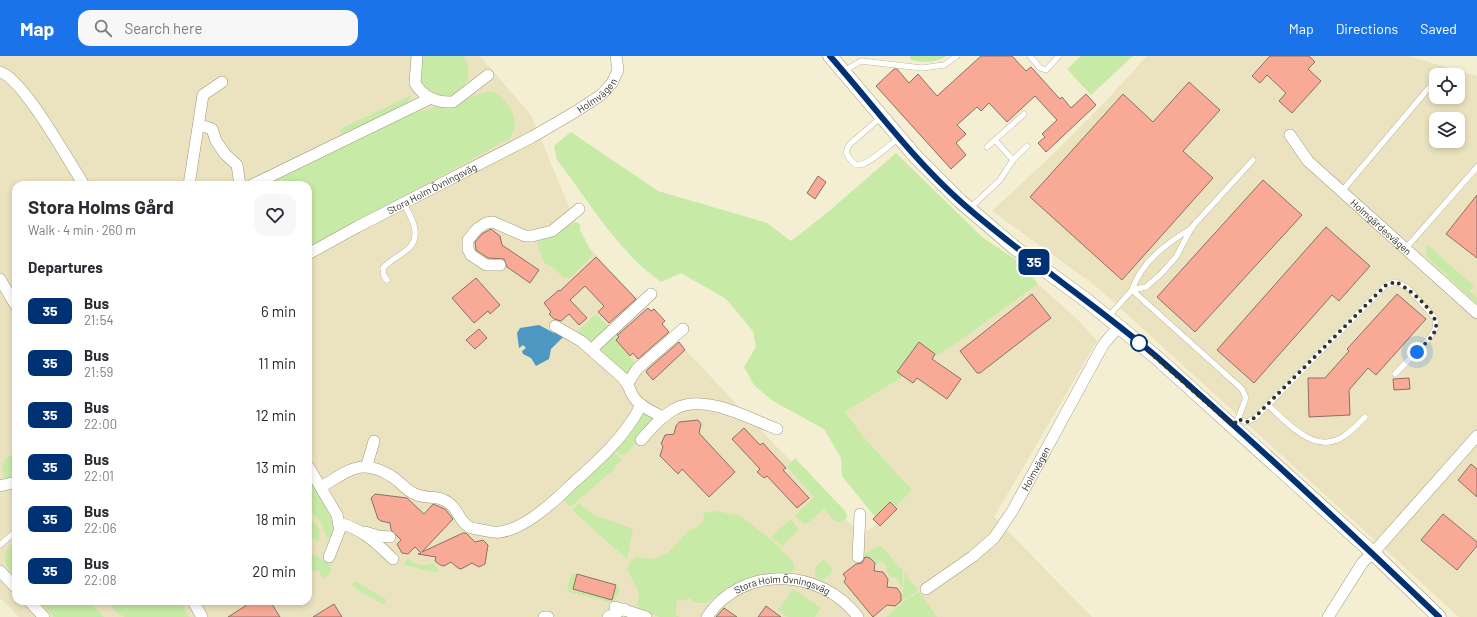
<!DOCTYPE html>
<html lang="en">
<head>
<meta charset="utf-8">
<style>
  body { margin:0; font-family:Barlow,sans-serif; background:#f7f7f7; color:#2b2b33; height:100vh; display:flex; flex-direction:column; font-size:15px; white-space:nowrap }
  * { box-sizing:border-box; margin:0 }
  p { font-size:13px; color:#7c7c81 }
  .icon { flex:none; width:22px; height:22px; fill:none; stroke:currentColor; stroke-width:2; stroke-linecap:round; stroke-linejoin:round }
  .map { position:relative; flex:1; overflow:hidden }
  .side { position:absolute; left:12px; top:125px; width:300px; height:424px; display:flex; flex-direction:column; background:#fff; border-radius:12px; box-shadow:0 2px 6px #0003 }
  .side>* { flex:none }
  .badge { padding:0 8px; border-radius:6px; font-size:14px; line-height:26px }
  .controls { position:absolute; left:1429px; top:12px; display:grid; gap:8px }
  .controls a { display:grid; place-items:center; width:36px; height:36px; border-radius:8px; background:#fff; box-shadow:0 2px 6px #0003; font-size:20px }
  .you { position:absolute; width:20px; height:20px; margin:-10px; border:3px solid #fff; border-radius:50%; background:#1a73e8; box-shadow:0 0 0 6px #1a73e833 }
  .map>.badge { position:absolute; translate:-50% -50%; box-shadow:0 0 0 2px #fff }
  h2 { padding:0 16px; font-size:15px; line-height:36px }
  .round { display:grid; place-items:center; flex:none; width:42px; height:42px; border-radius:12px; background:#f7f7f7 }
  .overview { display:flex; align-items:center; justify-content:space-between; height:68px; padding:0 16px }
  h1 { font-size:19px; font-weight:700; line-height:30px }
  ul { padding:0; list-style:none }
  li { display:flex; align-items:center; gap:12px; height:52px; padding:0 16px }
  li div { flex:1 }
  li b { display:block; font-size:15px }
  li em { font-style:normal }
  li .badge { min-width:44px; font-weight:700; text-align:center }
  header { display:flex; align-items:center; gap:24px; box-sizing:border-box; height:56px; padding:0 20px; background:#1a73e8; color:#fff }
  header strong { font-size:19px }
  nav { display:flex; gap:22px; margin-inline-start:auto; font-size:14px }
  .search { width:280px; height:36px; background:#f7f7f7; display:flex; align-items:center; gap:10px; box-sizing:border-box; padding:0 14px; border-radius:12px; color:#7c7c81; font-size:15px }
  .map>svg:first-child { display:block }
  .built { fill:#ebe3bf; fill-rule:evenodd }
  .green { fill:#c7eaa6 }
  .water { fill:#4d98c3 }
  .building { fill:#f9aa96; stroke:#8b6f68 }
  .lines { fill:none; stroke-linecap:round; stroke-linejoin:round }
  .service-casing { stroke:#9f997f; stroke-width:6 }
  .minor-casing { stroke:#9f997f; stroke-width:12 }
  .tertiary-casing { stroke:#9f997f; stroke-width:15 }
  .service { stroke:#fff; stroke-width:5.5 }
  .minor { stroke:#fff; stroke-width:11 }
  .tertiary { stroke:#fff; stroke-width:14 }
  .line-casing { stroke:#fff; stroke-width:9 }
  .line { stroke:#003273; stroke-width:6 }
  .walk { stroke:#343227; stroke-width:4; stroke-dasharray:0 7.2 }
  .stop-dot { fill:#fff; stroke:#003273; stroke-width:2 }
  .labels { text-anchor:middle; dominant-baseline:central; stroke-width:3; stroke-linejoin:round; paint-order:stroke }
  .street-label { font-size:10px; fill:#343227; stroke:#fffbea }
</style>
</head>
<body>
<header>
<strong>Map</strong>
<div class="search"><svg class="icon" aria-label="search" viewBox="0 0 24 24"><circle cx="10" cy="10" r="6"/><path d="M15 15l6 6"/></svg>Search here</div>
<nav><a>Map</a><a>Directions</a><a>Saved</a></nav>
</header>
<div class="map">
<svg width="1477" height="561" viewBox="0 0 1477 561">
  <rect width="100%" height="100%" fill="#f4eed2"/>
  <!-- built -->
  <path class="built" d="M0,0H480L531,59L583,185L777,391L820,433L860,479L880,467L867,385L845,356L954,289L1038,228L1078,264L1097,285L994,461L1092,561H19L0,542ZM16,129H308V545H16Z
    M1147,0H1408L1477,20V561H1459L1097,231L992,155L1050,101L1104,47ZM1436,19H1458V41H1436ZM1436,63H1458V85H1436Z"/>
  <!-- green -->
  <path class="green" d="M423,0H463C481,26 450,54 428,35C425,32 422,29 421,25C420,17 422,8 423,0Z
    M910,0H946C936,7 923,7 911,4Z
    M1081,0H1133L1091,39L1067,13Z
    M491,35C502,38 515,56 515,68C515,74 512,79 509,83L308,192V129H263L407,59L435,51H454L473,40Z
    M412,39L406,49L344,79L340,77L342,72Z
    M571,76L658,135L767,167L791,185L828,156L896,97L982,181L1022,208L1038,228L954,289L845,356L867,385L912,434L880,467L842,420L841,402L824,373L773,345L754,329L744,311L756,291L753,275L726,243L681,217L661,226C616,194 590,146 557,104L554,90Z
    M576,166L580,168V174L593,199L570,222H564L551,210L544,207L537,186Z
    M1430,188V191L1474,230L1469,235L1477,242V248L1427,201L1426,191Z
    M596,258L609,271L592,286H587L579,279L578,275Z
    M625,266L629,269L617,279L619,281L616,284L635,307V309L628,321L599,294Z
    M644,355L655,362L628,396L621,399L614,393Z
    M613,395L622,403L612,415L570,451L563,442Z
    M16,396V424L6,427L2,411L5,403Z
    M795,402L846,456L847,461L843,465L836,466L824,453L805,469L795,460L814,441L787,411Z
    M308,420C315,433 345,473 327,483L321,466L315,459L308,455Z
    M579,447L592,458L633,473L627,503L572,454Z
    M717,455L741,460L781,492L780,494L792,504L795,513L790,516L761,518L742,525L706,547H696L689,542L687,545L679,543L677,545L675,558L680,561H660L640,555L637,549C644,529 625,520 628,511C628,507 633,504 636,501L655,503L669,496L686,477L703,466L704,457Z
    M308,461L320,473L319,486L308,480Z
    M791,463L799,474L782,490L771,481Z
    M16,484V522C2,508 0,497 16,484Z
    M880,489L903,515L902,533L897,522H892L886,515L887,511L883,506L875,507L870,502L864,501L865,498Z
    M308,495L331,509L330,518L323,523L318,513L312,516L308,513Z
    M408,502C415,509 424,511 433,507L437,511L438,516L437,517L408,510L404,509Z
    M823,503L833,513L832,516L822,525L815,521V512Z
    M572,517L577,518L573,533L611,544L615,531L620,532L614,547L569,536L567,532Z
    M905,517L918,534L902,545Z
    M355,525L386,543L384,549L353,531L352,528Z
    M793,533L821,552L815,561H788L778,554Z
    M919,536L937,561H886L903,546Z
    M38,545H89L104,561H54Z
    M106,545H180L189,561H125L116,556Z"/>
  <!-- water -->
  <path class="water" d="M539,269L554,277L556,275L563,281L551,293L549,303L536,310L531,302L523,298L522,295L526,292L523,289L519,292L517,277L520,272Z"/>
  <!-- building -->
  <path class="building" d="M981,0H1012L1026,15L1031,11L1060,43L1062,41L1071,52L1086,38L1096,49L1046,96L1038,87L1045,81L1042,78L1057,64L1035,40L1007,66L989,47L981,55L977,51L957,69L966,78L956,87L966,99L951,113L876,30L894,13H897L909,27L918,18L937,40Z
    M1270,0H1309L1315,6L1308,13L1321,25L1292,57L1279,45L1286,37L1267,19L1260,27L1252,20Z
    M1189,26L1220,54L1183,95L1213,122L1122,224L1030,141L1123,38L1153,66Z
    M818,120L826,126L815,143L807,137Z
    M1263,124L1302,159L1195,276L1157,241Z
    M1477,139V202L1446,178Z
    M1326,171L1370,210L1339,245L1332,239L1254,327L1217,294Z
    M491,173L500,180L502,189L539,214L530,227L507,211L504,203L488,202L476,194L475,186L482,178Z
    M596,201L636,243L609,267L598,256L604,250L585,230L570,244L587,262L579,269L569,258L561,265L554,263L549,258L551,256L544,247L559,234L560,235Z
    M476,222L500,249L490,258L488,255L474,267L452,242Z
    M1032,238L1051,262L980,317H977L960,295Z
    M1397,238L1426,263L1376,319L1368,312L1349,334L1350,359L1309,361L1308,322H1325L1349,295L1347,293Z
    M648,252L651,255L654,253L665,265L662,268L669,276L638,303L633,297L630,300L616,284L619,281L617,279L619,278Z
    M479,273L487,282L475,293L466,284Z
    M679,286L685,294L653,324L646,316L648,313Z
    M919,286L935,298L932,303L961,323L947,343L917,322L913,327L897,316Z
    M1409,322L1410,333L1394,334L1393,323Z
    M698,364L701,368L699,377L735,416L709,441L682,413L678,418L660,400L663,390L661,388L665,379L674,378L676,370L679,366Z
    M744,372L760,389L763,387L770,395L786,412L783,414L809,442L797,452L767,420L764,422L757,416L760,413L732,383Z
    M1471,408L1477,413V441L1458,424Z
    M375,438L407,442L424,458L433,448L445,453L453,463L422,496L463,477H466L475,486L483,484L488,489L485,508L479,511L472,507L461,513L458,512L451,506L444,510L440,509L435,505L436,501L418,498L421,497L415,491L408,498L402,497L397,488L401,484L391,474L390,467L381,465L378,463L371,442Z
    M890,446L897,453L880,470L873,463Z
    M1443,458L1477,486V490L1457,514L1421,484Z
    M865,501L870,502L875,507L874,515L883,516L888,523L887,531L897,532L901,538V545L895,550L887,549L873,561L844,526L846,522L843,518L856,508L862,507Z
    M577,518L616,529L612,544L573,533Z
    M253,545H270L280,561H228Z
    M334,548L342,561H313Z
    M766,550L781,561H758Z
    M724,552L737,561H716Z"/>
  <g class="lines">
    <defs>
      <path id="service" d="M1030,0L1040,12L1046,14L1059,0
        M844,15L861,5L922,12L944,9L957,0
        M881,61L849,89L846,96C848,101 853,109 859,109C868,109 891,88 899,82
        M995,84L1013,104
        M987,91L1024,58
        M1342,135L1428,33
        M969,153L1000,124L1013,104L1027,90
        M1406,192L1477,111
        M387,224L384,220L383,212C390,204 400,200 408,193C423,180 411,160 403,147
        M1132,234L1146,231L1161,218L1176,201L1192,171L1253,104
        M1132,234C1142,205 1167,187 1192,172
        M1108,261L1132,234L1242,333L1246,342L1238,363
        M1268,349C1287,367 1316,400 1344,380C1352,375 1358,368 1365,361
        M1233,369L1238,363L1247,366L1255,362L1386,229L1396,226L1408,232L1435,262L1436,272L1428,284L1395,318
        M0,489L16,475"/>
      <g id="minor">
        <path d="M417,0L415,27C423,41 437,47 453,46L488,19"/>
        <path d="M0,16C23,22 69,106 84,129"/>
        <path d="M200,69L212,73L216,85L225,98L237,109L240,129"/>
        <path id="s1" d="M1290,79L1308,105L1477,257"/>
        <path d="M189,129L203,39L222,26"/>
        <path d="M252,129L431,42"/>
        <path id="s2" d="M308,198L357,171L532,81L575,56L601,39L612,27L618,14L616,0"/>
        <path d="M500,209H486L471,199L468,193V184L477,173L486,167L493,166L525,180H532L552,175L579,153"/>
        <path d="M0,223L16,250"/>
        <path d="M555,270L581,285L622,321C628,327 629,333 633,340C639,350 653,356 663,361"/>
        <path d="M591,294L651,238"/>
        <path d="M628,327L637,313L683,273"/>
        <path d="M641,384C651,373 661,360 675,353C704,337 748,362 777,373"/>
        <path d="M367,409L374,385"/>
        <path d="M308,410L337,459L340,473L329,501"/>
        <path d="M0,430L16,426"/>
        <path d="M321,431C348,415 361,401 391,420C400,425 406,435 415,438C428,444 437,438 449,447C458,453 459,465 468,470C472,473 478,473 482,474C488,475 494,477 500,476C524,473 555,445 572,428C598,405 626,380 641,349"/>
        <path d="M338,467C362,472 376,487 393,503"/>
        <path d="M365,476L378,480L390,481"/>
        <path d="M858,501L860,458"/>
        <path d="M0,515L16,532"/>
        <path id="s3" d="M926,533L972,501L994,482L1013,454L1103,289L1119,270"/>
        <path d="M29,545L44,561"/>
        <path d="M193,545L202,561"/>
        <path d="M615,551L646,561"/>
        <path d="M544,561H548"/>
        <path d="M608,561L624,553"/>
        <path id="s4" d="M707,561C742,508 822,512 858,561"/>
        <path d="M1328,561L1363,506L1373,497L1477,380"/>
      </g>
      <path id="tertiary" d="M830,0L916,101L960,145L1015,192L1086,244L1156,301L1373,497L1439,561"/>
    </defs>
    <!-- service casing -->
    <use href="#service" class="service-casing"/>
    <!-- minor casing -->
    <use href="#minor" class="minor-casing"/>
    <!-- tertiary casing -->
    <use href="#tertiary" class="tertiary-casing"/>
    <!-- service -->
    <use href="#service" class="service"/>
    <!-- minor -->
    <use href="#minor" class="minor"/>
    <!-- tertiary -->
    <use href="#tertiary" class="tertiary"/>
  </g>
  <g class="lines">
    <defs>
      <path id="line" d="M830,0C873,49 912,102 961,146C1023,201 1094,247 1157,301C1253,385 1347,473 1439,561"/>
    </defs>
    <!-- line casing -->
    <use href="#line" class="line-casing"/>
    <!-- line -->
    <use href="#line" class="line"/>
    <!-- walk -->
    <path class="walk" d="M1139,287L1233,370L1238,363L1247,366L1254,362L1386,229L1396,226C1408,232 1438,256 1436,271C1435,280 1423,289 1417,296"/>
  </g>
  <!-- markers -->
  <circle class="stop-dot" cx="1139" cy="287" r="8"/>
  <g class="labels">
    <!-- street labels -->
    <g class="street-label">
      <text stroke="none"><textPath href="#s2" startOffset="330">Holmvägen</textPath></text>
      <text stroke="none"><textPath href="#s2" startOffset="140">Stora Holm Övningsväg</textPath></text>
      <text stroke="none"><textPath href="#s1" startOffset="130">Holmgärdesvägen</textPath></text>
      <text stroke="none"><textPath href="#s3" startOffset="166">Holmvägen</textPath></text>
      <text stroke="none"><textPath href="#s4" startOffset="88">Stora Holm Övningsväg</textPath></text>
    </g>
  </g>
</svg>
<div class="controls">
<a><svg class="icon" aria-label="locate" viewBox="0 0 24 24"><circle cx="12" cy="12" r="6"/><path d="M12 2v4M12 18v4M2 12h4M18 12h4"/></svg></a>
<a><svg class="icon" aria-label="layers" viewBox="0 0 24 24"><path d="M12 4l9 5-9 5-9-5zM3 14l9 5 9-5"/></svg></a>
</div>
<div class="you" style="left:1417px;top:296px"></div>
<b class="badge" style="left:1034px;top:206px;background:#003273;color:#fff">35</b>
<section class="side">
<div class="overview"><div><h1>Stora Holms Gård</h1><p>Walk · 4 min · 260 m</p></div><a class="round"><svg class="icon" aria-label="heart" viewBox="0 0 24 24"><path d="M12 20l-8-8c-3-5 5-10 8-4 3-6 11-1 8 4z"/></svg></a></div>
<h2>Departures</h2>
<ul>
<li><span class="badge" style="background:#003273;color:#fff">35</span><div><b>Bus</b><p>21:54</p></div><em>6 min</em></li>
<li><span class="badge" style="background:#003273;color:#fff">35</span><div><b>Bus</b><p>21:59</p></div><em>11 min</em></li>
<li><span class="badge" style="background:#003273;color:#fff">35</span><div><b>Bus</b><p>22:00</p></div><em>12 min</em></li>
<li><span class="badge" style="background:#003273;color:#fff">35</span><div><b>Bus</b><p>22:01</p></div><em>13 min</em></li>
<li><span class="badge" style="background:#003273;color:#fff">35</span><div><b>Bus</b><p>22:06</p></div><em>18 min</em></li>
<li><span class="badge" style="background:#003273;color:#fff">35</span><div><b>Bus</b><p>22:08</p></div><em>20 min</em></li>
</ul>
</section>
</div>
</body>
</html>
